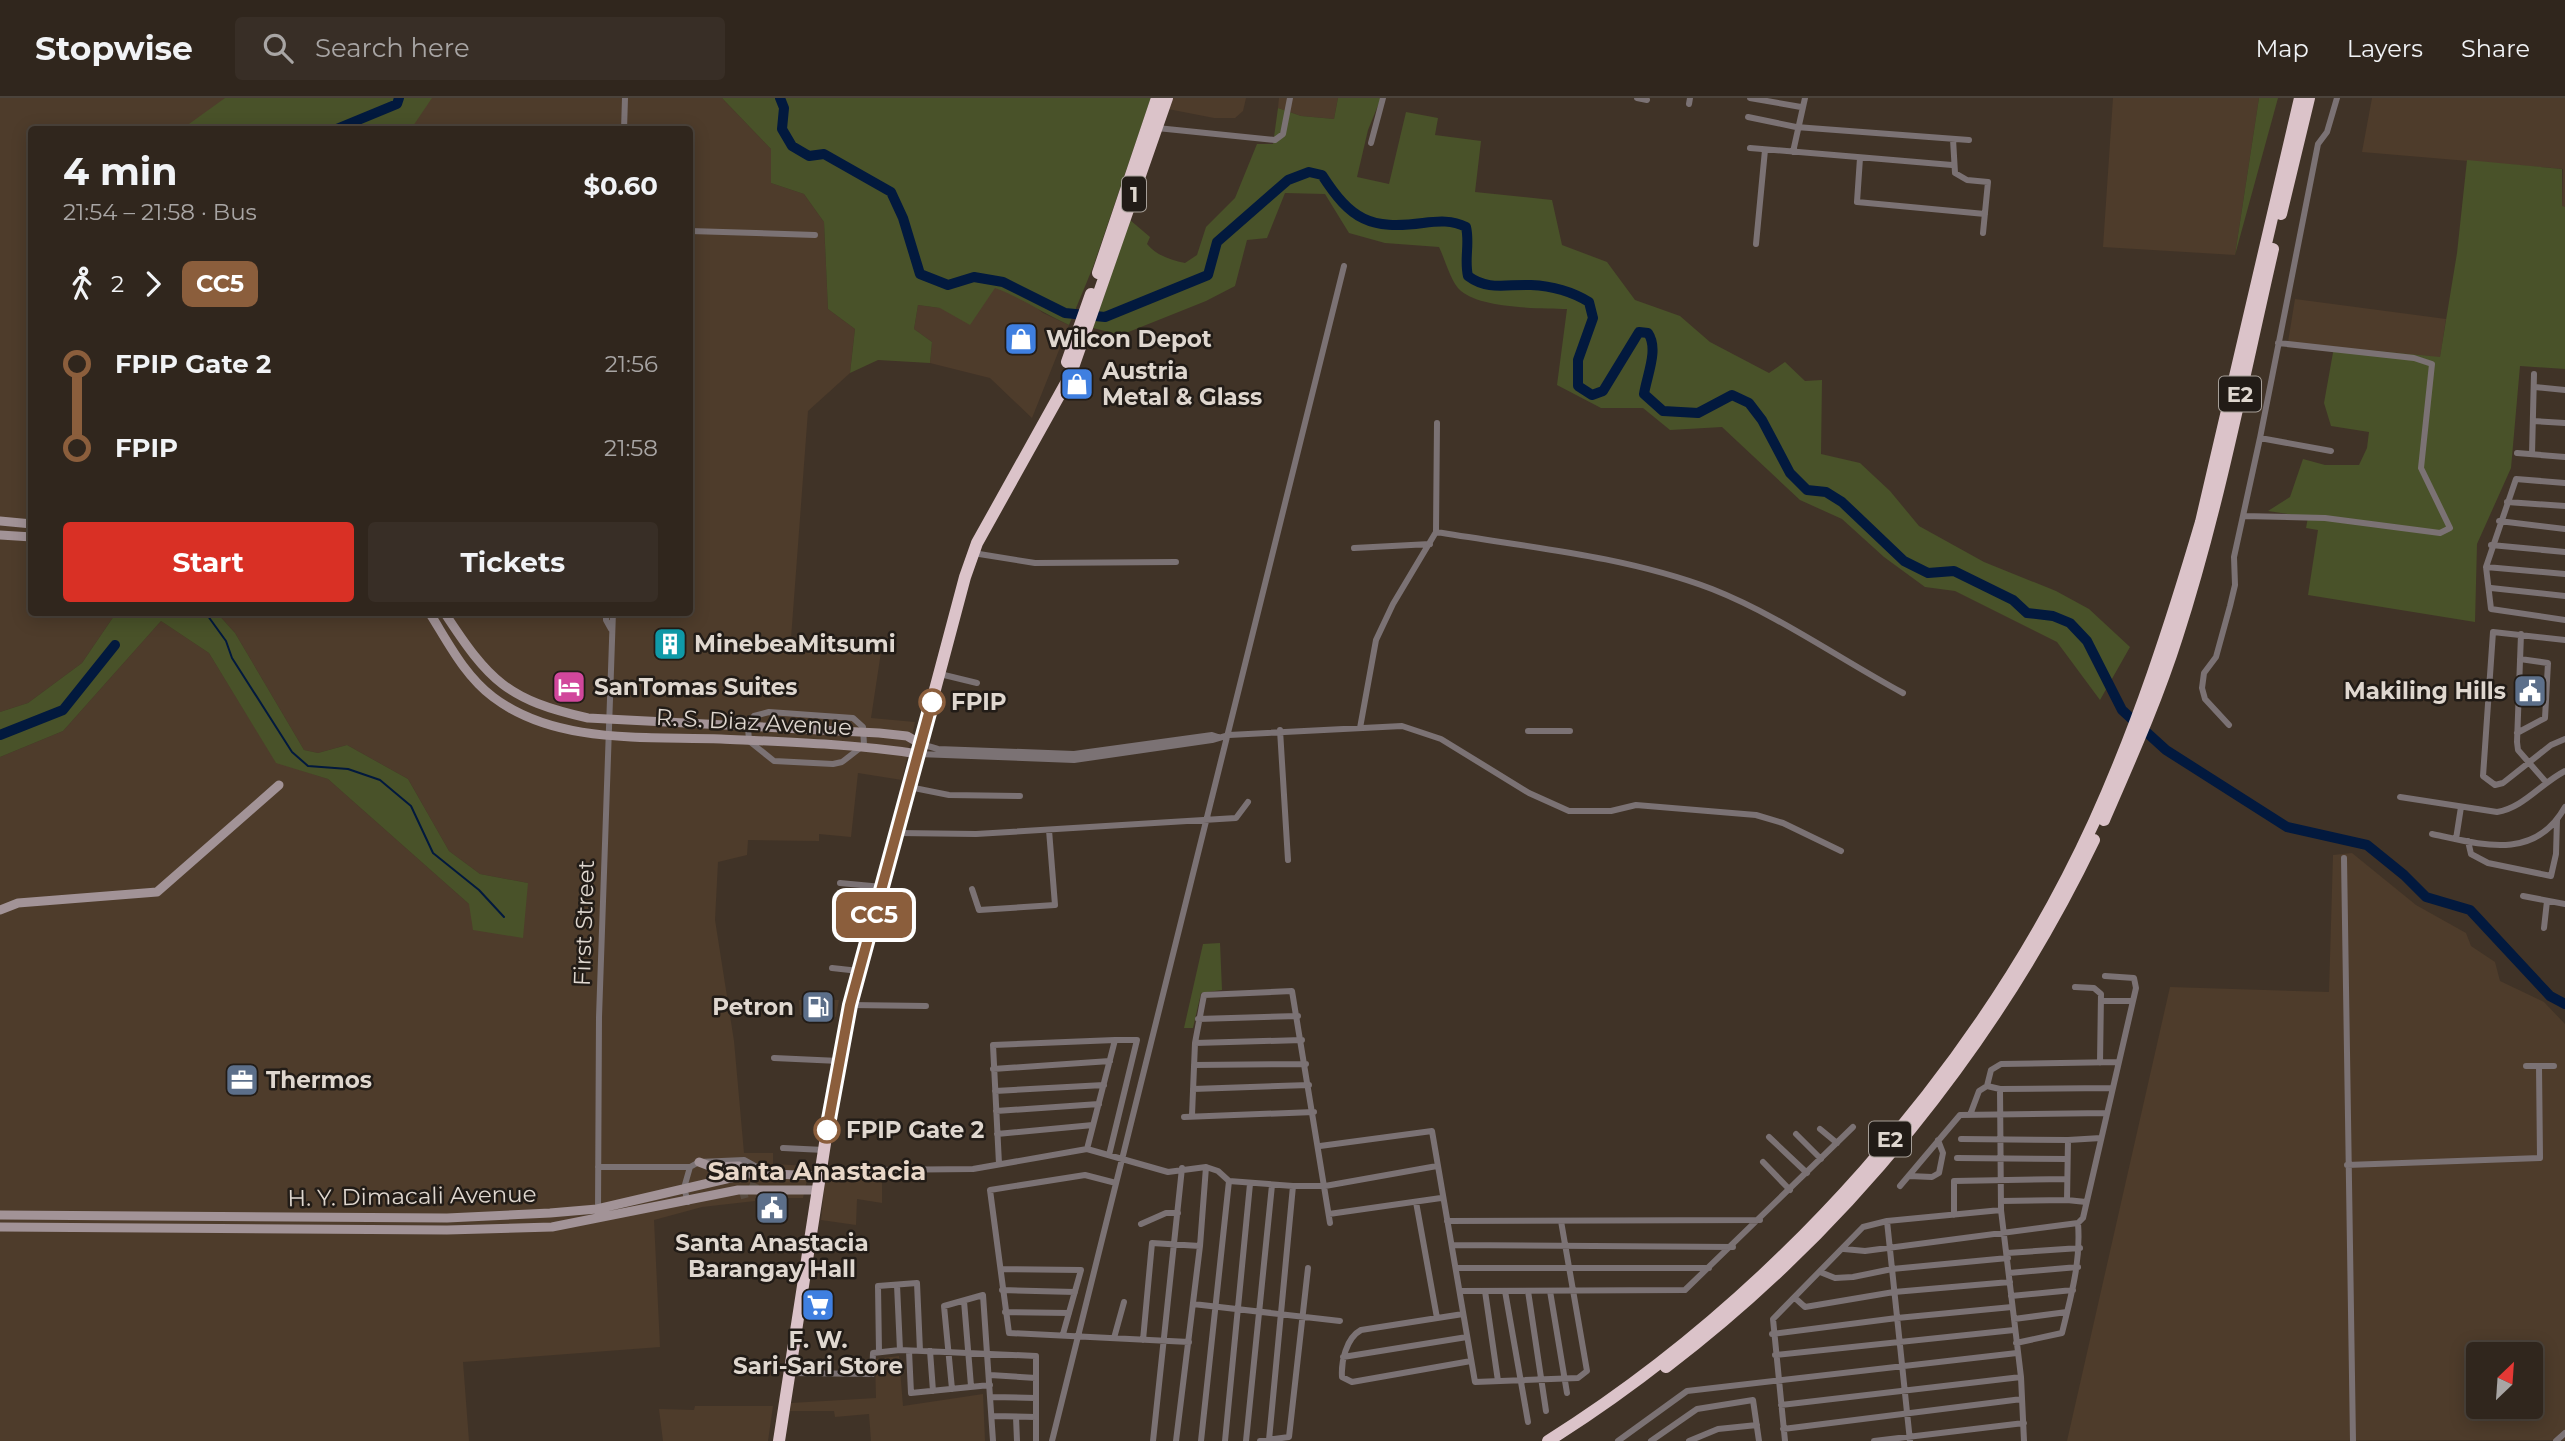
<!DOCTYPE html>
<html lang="en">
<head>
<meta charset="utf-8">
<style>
  body { margin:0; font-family:Montserrat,sans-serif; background:#382e26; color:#f1f3f6; height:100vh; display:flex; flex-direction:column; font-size:26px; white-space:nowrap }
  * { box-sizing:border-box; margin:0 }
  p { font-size:23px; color:#a8a5a4 }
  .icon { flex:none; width:38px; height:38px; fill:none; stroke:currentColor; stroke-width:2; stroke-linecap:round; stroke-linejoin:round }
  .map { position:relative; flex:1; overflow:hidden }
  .details { position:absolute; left:28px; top:28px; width:665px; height:490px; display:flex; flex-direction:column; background:#30261d; border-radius:7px; box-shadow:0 4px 18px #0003,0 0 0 2px #4b433b }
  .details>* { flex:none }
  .badge { padding:0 14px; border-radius:10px; font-size:24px; line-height:46px }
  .needle { width:46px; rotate:25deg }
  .tools { position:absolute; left:2466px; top:1244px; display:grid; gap:14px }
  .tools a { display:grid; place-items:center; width:77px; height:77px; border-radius:7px; background:#30261d; box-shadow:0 4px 18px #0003,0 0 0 2px #4b433b; font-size:35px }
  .map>.badge { position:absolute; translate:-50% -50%; box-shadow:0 0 0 4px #fff }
  .legs { display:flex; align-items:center; gap:10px; height:77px; padding:0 35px; font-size:23px }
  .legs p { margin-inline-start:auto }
  .headline { display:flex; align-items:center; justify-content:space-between; height:119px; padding:0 35px }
  h1 { font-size:38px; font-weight:700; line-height:52px }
  .button { display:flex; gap:14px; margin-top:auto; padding:14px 35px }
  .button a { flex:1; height:80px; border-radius:7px; background:#d93025; color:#fff; font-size:28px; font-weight:700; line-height:80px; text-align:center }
  .button a+a { background:#382e26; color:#f1f3f6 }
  ul { padding:0 35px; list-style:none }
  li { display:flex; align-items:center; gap:24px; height:84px; font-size:26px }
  li i { display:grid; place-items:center; width:10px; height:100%; margin:0 9px; background:currentColor }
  li i::after { content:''; width:18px; height:18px; margin:-9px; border:5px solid; border-radius:50%; background:#30261d }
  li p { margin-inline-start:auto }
  li:first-child i { background:linear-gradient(#0000 50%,currentColor 0) }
  li:last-child i { background:linear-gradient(currentColor 50%,#0000 0) }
  header { display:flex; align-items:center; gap:42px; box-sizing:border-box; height:98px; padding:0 35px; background:#30261d; border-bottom:2px solid #4b433b }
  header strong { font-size:33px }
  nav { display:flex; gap:38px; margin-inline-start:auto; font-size:24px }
  .search { width:490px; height:63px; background:#382e26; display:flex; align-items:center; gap:18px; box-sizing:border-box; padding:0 24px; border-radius:7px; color:#a8a5a4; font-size:26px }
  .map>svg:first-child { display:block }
  .built { fill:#4e3c2b; fill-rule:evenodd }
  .green { fill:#495229 }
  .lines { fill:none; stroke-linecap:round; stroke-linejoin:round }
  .stream { stroke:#02193e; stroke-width:2 }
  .river { stroke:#02193e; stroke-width:10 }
  .secondary-tunnel { stroke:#584c40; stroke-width:9; stroke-dasharray:9 4.5; stroke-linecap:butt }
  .street { stroke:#7b7274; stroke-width:6 }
  .secondary { stroke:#a29397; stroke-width:9 }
  .highway { stroke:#dbc3c9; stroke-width:12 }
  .line-1-casing { stroke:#fff; stroke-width:16 }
  .line-1 { stroke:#8b5e3c; stroke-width:10 }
  .stop-1-dot { fill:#fff; stroke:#8b5e3c; stroke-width:3.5 }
  .labels { text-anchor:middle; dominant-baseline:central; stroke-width:5; stroke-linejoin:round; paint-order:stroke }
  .shield { fill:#221c17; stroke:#a69f98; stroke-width:2 }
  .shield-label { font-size:21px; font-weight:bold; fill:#dfd7cf }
  .poi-label { font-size:23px; font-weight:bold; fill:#dfd7cf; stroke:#221c17; text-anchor:start }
  .stop-label { font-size:23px; font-weight:bold; fill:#dfd7cf; stroke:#221c17; text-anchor:start }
  .street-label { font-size:23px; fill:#dfd7cf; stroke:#221c17 }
  .quarter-label { font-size:26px; font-weight:bold; fill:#e9d8c9; stroke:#221c17 }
</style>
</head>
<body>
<header>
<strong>Stopwise</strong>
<div class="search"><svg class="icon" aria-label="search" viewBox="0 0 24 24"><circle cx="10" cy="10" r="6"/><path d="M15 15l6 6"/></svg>Search here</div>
<nav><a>Map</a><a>Layers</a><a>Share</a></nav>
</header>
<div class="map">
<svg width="2565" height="1343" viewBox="0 0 2565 1343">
  <rect width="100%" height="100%" fill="#403327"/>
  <!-- built -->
  <path class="built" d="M0,0H722L771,51V85L804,96L824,124L828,211L855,231L850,275L808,313L790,554H881L871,620L915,624L902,682L858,675L851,739L819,736V743L748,742L747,757L718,764L715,822L734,943L744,1055H773V1066L810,1068L803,1100H755V1103L702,1109L654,1122L660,1249L463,1264L469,1343H0V659L63,633L161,523L209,555L276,664L328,681L469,806L528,785L480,776L449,753L408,681L347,647L318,655L304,652L235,535L217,515L690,514V32H32V514L116,515L82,565L28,605L0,614Z
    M1171,0H1246L1243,13L1235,20H1214L1168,11Z
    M1279,0H1338L1334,21L1301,18L1278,10Z
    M2113,0H2259L2235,157L2103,149Z
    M2372,0H2565V109H2562L2563,71L2362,54Z
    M995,189L1029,203L1043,215L1069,227L1032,320L990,280L930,265L932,244L914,231L918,207L940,210Z
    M2295,201L2446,221L2440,260L2288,244Z
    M2352,755L2416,807L2466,835L2471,848L2495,864L2500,883L2544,904L2565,926V1342L2067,1343L2170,889L2329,894L2333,757ZM2478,1256H2530V1309H2478Z
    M799,902H839L836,919L800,917Z
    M882,1077V1105L857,1101L856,1127L821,1122L825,1083Z
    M899,1258L903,1308L983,1296L985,1343H871L869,1316L835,1319L834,1313H790L791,1305L876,1300L875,1261Z
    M695,1308H773L768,1343H663L659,1311L694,1312Z"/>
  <!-- green -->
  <path class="green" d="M225,0H432L411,31H182Z
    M722,0H1151L1093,169L1069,227C1043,215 1022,200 995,190L970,227L940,210L918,207L914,231L932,244L930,265L878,262L850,275L855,231L828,211L824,124L804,96L771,85V51Z
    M1338,0H1381L1368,32L1357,79L1389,86L1406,14L1438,20L1435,37L1481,43L1475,94L1552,102L1562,147L1607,164L1635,202L1680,218L1710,244L1769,275L1785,264L1805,283L1822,282L1821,356L1860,365L1890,393L1919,428L1984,464L2056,493L2089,511L2130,549L2100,602L2057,544L1955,493L1925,489L1884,459L1842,421L1800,402L1722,329L1670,332L1643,310H1601L1557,287L1567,211C1540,210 1483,211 1461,193C1451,185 1445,161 1439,149L1385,145L1349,135L1325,96L1285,95L1267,140L1247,142L1235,188L1206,203L1121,237L1093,230L1130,122L1150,139L1147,146C1157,158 1171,162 1185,165L1197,157L1206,129L1235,100L1257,46H1273L1278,10L1301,18L1334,21Z
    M2259,0H2278L2235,157Z
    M2467,62L2562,71V108L2565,109V271L2520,268L2511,370L2477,446L2475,524L2308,497L2318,432L2306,430L2308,419L2268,413L2290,399L2303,361L2325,367H2359L2367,350L2369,334L2331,328L2324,305L2334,249L2440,259L2457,155Z
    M116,515H217L235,535L304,652L318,655L347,647L408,681L449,753L480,776L528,785L523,840L473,832L469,806L328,681L276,665L209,555L161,523L63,633L0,659V614L28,605L82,565Z
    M1220,845L1222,892L1201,895L1193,930H1184L1203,846Z"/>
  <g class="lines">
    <!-- stream -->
    <path class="stream" d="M205,514L226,543L232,560L292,654L308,668L348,671L380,682L411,708L433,755L479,792L504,819"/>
    <!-- river -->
    <path class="river" d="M780,0L784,10L782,31L792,48L809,58L824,56L891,94L903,120L920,176L948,187L974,179L1003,184L1065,215L1105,219L1208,177L1217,144L1288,82L1309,74L1322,77C1351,122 1370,132 1423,125C1439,123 1452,122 1466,129C1470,146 1464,161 1468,178C1488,193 1507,186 1531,187C1553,188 1571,193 1589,204L1593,220L1578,262V288L1592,297L1603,293L1639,234L1648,235C1659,251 1647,277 1644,296L1663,313L1698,315L1732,297L1749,305L1762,322L1790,375L1807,392L1826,394L1842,404L1904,463L1928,475L1954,473L2013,502L2027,515L2053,518L2070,525L2087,543L2122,612L2166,652L2287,729L2367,747L2404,777L2426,799L2470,812L2550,898L2565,906
      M334,32L397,6L399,0
      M0,637L63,612L115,547"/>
    <!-- secondary-tunnel -->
    <path class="secondary-tunnel" d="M739,1068L751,1072L756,1083L751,1094L740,1097"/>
    <!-- street -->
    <path class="street" d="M1637,0L1647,2
      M1750,0L1801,9
      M1689,6L1690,0
      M1748,19L1796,29L1969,42
      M1157,30L1275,42L1283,36L1290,0
      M624,32L625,0
      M1953,41L1955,75L1967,82L1988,84L1983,135
      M1371,45L1383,0
      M1750,50L1952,67
      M1793,54L1805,0
      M1860,60L1857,104L1985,116
      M690,133L815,137
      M1756,146L1765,52
      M2535,289L2565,292
      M2533,323L2565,325
      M2331,353L2260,340L2318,46L2327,34L2337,0
      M2517,355L2565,359
      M2532,356L2534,276
      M2565,385L2516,381L2486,469L2491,511L2565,522
      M2507,404L2565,408
      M2243,418L2325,420L2440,435L2450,430L2421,370L2432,266L2414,260L2278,245
      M2499,423L2565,431
      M1436,434C1527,449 1625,458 1712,491C1778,517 1840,561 1903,595
      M2491,447L2565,454
      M1354,450L1430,446
      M973,455L1035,465L1176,464
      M2486,469L2565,476
      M2491,490L2565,498
      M606,514V522L611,531
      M2521,536L2517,644L2518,652L2545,683
      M2565,542L2493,534L2483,678L2495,687L2503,685L2551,647L2565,641
      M940,576L977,585
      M769,614L853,620L863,629L864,647L842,664L833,666L774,663L749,643L748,629L754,618Z
      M2229,627L2205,601L2202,590L2204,575L2216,559L2230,508L2235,487L2234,459L2260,340
      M1360,630L1376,542L1393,506L1436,434L1437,325
      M1280,632L1288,762
      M1528,633H1570
      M2517,635L2545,620L2548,565L2520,561
      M921,646L938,651L1074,656L1212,637L1218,639
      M918,656L1074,662L1212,642L1229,637L1402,628L1441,641L1529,695L1569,713H1611L1636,707L1756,717L1783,725L1841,753
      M909,689L949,697L1020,698
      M2400,699L2497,714C2523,710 2540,686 2565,673
      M898,735L976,736L1236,720L1248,704
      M2432,736C2483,747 2535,763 2565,709
      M2456,741L2461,709
      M2468,743L2471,756L2488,765L2551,778L2556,756L2557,722
      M2344,760L2353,1343
      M840,785L882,789
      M972,791L979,812L1055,807L1049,732
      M2523,798L2565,806
      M2544,830L2547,803
      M832,870L859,873
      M2075,889L2094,890L2101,896L2100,965
      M2101,903H2133
      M851,907L926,908
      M1198,921L1298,918
      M1195,945L1302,942
      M774,960L839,963
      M1194,967L1306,966
      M2526,968H2554
      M993,971L1110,963
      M2112,990L2000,991L1987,988L1991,972L2001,966L2118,964
      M1193,991L1309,987
      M2000,991L2001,1112L2021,1279L2024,1343
      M995,993L1104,987
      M996,1013L1099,1006
      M1192,1017L1195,945L1204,897L1292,893L1330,1125
      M1970,1017L1979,993L1987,988
      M1184,1019L1314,1014
      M1820,1031L1837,1045
      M997,1036L1093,1027
      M1796,1036L1821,1061
      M1769,1039L1807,1075
      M1961,1041L2068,1042
      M1320,1048L1432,1033L1475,1284L1578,1280L1587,1273L1561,1123
      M783,1050L824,1052
      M1087,1051L1115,942H1137L1109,1057
      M1957,1060L2067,1061
      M1763,1064L1790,1092
      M999,1066L993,947L1115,942
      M2347,1067L2540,1060L2539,969
      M598,1069H690L699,1064L744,1062L766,1074
      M820,1078L873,1072L973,1071L1087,1051L1168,1074L1206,1069L1218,1073L1229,1083L1293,1088H1325L1437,1068
      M1909,1078L1932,1079L1939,1075L1943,1055L1938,1042
      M1116,1085L1085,1077L990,1092L1009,1235L1189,1244
      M1900,1088L1960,1017L2107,1015
      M2001,1103L2067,1102
      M688,1104L684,1090L690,1069
      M1416,1104L1437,1220
      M2086,1104L2067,1102L2068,1042L2101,1040
      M598,1112L599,919L613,514
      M1329,1116L1441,1100
      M1954,1117V1083L2067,1081
      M1447,1123L1760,1122
      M1887,1123L1910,1343
      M1141,1126L1166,1115H1178
      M1452,1147L1733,1149
      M1844,1151L1865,1153L2078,1125
      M2007,1155L2080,1150
      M1456,1170H1709
      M1001,1171L1081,1172L1063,1236
      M1820,1174L1835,1180L1853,1179L1892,1171L2008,1160
      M2009,1175L2078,1169
      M897,1187L900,1252
      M1002,1192L1075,1194
      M1460,1193L1685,1192L1853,1029
      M1485,1193L1498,1283
      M1505,1193L1528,1324
      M1528,1193L1546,1313
      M1550,1193L1567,1295
      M2011,1198L2073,1192
      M1795,1200L1805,1209L1894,1194L2010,1184
      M964,1203L971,1288
      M1193,1206L1340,1223
      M1005,1214L1069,1215
      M1463,1216L1361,1232C1346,1240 1341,1264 1342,1279L1352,1284L1471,1263
      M2014,1221L2067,1214
      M1772,1236L1897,1220L2012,1209
      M1114,1240L1124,1204
      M1143,1242L1152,1145L1200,1148
      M2016,1245L2062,1235C2071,1198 2081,1164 2078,1125L2083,1120L2136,890L2134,880L2105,878
      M909,1253L911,1295L990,1287
      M930,1253L933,1293
      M879,1254L878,1188L917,1185L920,1253
      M1775,1257L2014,1232
      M1343,1259L1467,1239
      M790,1275L872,1276L873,1255L900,1252L1036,1258V1343
      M990,1277L1036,1280
      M952,1291L944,1208L983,1197L993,1343
      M991,1299L1036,1300
      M1781,1307L2021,1279
      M992,1318L1036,1319
      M1016,1319L1017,1343
      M1783,1331L2022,1301
      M1269,1342L1293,1088
      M1052,1343L1344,168
      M1153,1343L1182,1070
      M1176,1343L1200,1148L1206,1069
      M1201,1343L1229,1083
      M1225,1343L1250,1086
      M1246,1343L1272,1087
      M1260,1343L1289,1339L1308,1170
      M1618,1343L1687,1293L2017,1255
      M1651,1343L1697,1311L1753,1302L1759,1343
      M1689,1343L1718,1331L1757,1327
      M1785,1343L1773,1221L1863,1129L1887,1123L2001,1112
      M1874,1343L2024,1325
      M2556,1343L2565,1335"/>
    <!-- secondary -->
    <path class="secondary" d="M0,423L32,426
      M0,437L32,439
      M429,514C448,544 464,577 493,599C556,647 646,638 721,641C787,644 853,646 918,656
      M444,514C489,583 507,602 588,620L879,635L907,638L921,646
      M0,812L18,805L157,794L279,687
      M699,1064L712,1069L739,1068
      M0,1117L447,1120L550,1115L597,1111L752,1075L820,1078
      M0,1129L447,1132L552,1129L738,1092H818"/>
    <!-- highway -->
    <path class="highway" d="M2281,116L2309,0
      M1098,175L1157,0
      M1067,264L1091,196
      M2104,722C2130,662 2157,602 2177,539C2218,412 2243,281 2273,151
      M1666,1269C1846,1132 1996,946 2094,742
      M779,1343L828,1026L851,907L965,479L977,445L1070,278L1167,0
      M1548,1343C1777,1199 1981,971 2094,724C2138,627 2171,526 2201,424L2300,0"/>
  </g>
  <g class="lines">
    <defs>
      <path id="line-1" d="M827,1032L850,907L932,604"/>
    </defs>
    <!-- line-1 casing -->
    <use href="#line-1" class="line-1-casing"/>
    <!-- line-1 -->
    <use href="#line-1" class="line-1"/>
  </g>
  <!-- icons -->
  <defs>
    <symbol id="shop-square" viewBox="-11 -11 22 22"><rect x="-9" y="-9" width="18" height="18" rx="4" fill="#3f7fe0" stroke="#221c17"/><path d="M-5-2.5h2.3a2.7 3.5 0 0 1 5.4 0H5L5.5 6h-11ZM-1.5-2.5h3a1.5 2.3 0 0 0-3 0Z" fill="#fff"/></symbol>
    <symbol id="building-square" viewBox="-11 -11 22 22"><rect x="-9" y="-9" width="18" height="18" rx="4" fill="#0f9aa8" stroke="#221c17"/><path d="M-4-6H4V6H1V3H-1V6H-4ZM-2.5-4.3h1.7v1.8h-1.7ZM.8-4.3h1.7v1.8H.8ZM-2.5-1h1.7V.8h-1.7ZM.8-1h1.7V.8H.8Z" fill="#fff"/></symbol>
    <symbol id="hotel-square" viewBox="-11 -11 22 22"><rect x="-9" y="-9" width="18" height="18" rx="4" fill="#d1479c" stroke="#221c17"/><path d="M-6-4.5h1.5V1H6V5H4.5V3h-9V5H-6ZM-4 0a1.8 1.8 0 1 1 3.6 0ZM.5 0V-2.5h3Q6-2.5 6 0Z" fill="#fff"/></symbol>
    <symbol id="civic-square" viewBox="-11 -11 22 22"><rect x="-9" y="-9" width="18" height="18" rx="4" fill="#5c6f8a" stroke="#221c17"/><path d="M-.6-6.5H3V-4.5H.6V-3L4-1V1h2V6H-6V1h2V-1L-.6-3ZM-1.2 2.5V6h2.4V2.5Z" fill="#fff"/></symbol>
    <symbol id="fuel-square" viewBox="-11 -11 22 22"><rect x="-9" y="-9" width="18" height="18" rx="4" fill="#5c6f8a" stroke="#221c17"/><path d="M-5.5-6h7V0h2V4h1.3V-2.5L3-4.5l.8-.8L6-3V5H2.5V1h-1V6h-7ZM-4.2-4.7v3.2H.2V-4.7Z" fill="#fff"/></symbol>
    <symbol id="office-square" viewBox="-11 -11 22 22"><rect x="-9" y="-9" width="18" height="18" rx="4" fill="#5c6f8a" stroke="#221c17"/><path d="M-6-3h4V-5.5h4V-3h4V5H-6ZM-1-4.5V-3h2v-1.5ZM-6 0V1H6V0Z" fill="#fff"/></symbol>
    <symbol id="supermarket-square" viewBox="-11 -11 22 22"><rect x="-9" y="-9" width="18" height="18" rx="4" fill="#3f7fe0" stroke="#221c17"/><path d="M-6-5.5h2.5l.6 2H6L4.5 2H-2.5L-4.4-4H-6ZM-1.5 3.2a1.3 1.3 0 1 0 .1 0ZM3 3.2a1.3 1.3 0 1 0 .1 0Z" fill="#fff"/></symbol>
  </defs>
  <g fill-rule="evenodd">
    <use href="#shop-square" x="1002" y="222" width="38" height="38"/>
    <use href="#shop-square" x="1058" y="267" width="38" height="38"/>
    <use href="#building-square" x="651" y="527" width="38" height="38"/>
    <use href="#hotel-square" x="550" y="570" width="38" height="38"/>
    <use href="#civic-square" x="2511" y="574" width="38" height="38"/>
    <use href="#fuel-square" x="799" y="890" width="38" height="38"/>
    <use href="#office-square" x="223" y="963" width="38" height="38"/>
    <use href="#civic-square" x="753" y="1091" width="38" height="38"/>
    <use href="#supermarket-square" x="799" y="1188" width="38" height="38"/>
  </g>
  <!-- markers -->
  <g class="stop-1-dot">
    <circle cx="932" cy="604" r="12"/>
    <circle cx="827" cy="1032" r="12"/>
  </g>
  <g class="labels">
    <!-- shield labels -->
    <g class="shield">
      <rect x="1122" y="78.5" width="24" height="35" rx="5"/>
      <rect x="2219" y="278.5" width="42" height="35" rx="5"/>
      <rect x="1869" y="1023.5" width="42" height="35" rx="5"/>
    </g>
    <g class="shield-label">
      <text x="1134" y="96">1</text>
      <text x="2240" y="296">E2</text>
      <text x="1890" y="1041">E2</text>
    </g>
    <!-- poi labels -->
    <g class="poi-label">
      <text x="1046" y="241">Wilcon Depot</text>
      <text x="1102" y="273">Austria<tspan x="1102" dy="26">Metal &amp; Glass</tspan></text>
      <text x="694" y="546">MinebeaMitsumi</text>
      <text x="594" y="589">SanTomas Suites</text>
      <text x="2506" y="593" text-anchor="end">Makiling Hills</text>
      <text x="794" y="909" text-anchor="end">Petron</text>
      <text x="266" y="982">Thermos</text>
      <text x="772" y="1145" text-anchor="middle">Santa Anastacia<tspan x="772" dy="26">Barangay Hall</tspan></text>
      <text x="818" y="1242" text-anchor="middle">F. W.<tspan x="818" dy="26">Sari-Sari Store</tspan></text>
    </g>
    <!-- stop labels -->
    <g class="stop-label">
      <text x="951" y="604">FPIP</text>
      <text x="846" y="1032">FPIP Gate 2</text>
    </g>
    <!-- street labels -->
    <g class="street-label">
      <text transform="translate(754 624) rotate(3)">R. S. Diaz Avenue</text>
      <text transform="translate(584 825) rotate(-88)">First Street</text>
      <text transform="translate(412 1098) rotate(-1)">H. Y. Dimacali Avenue</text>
    </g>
    <!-- quarter labels -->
    <g class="quarter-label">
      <text x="817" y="1073">Santa Anastacia</text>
    </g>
  </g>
</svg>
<div class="tools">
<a><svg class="needle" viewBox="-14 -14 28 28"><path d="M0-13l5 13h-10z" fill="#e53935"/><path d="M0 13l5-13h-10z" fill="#a8a5a4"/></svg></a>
</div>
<b class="badge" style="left:874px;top:817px;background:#8b5e3c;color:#fff">CC5</b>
<section class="details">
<div class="headline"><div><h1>4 min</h1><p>21:54 – 21:58 · Bus</p></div><b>$0.60</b></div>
<div class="legs"><svg class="icon" aria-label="walk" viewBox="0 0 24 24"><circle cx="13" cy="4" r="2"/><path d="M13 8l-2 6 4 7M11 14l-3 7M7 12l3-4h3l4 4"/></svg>2<svg class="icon" aria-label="forward" viewBox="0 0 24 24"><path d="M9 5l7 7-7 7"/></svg><b class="badge" style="background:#8b5e3c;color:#fff">CC5</b></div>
<ul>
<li><i style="color:#8b5e3c"></i><b>FPIP Gate 2</b><p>21:56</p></li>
<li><i style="color:#8b5e3c"></i><b>FPIP</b><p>21:58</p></li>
</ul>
<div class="button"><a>Start</a><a>Tickets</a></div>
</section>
</div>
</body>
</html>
